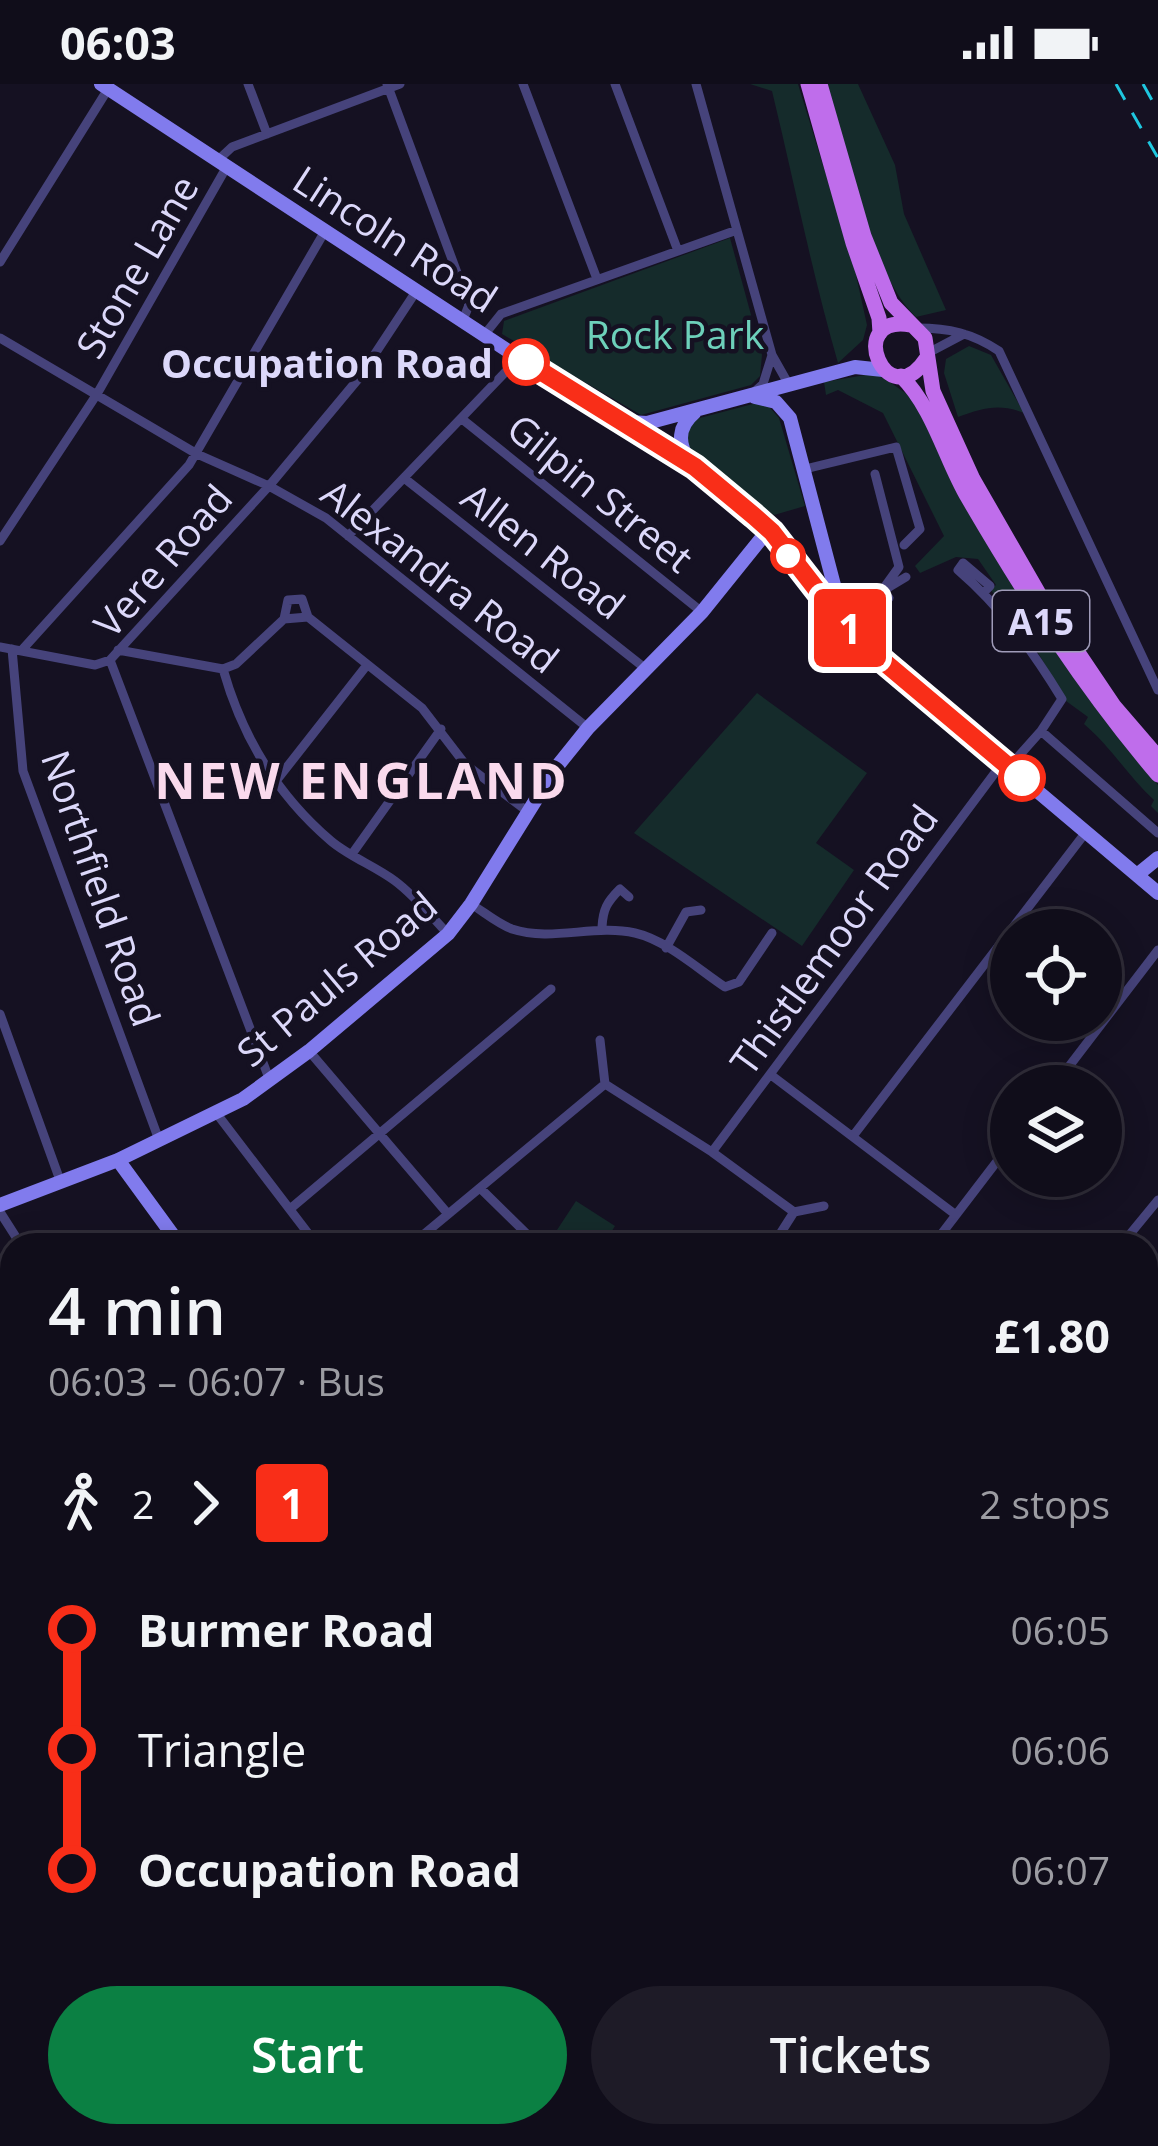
<!DOCTYPE html>
<html lang="en">
<head>
<meta charset="utf-8">
<style>
  body { margin:0; font-family:"Open Sans",sans-serif; background:#1e1b27; color:#f1f3f6; height:100vh; display:flex; flex-direction:column; font-size:45px; white-space:nowrap }
  * { box-sizing:border-box; margin:0 }
  p { font-size:39px; color:#9c9ca2 }
  .icon { flex:none; width:66px; height:66px; fill:none; stroke:currentColor; stroke-width:2; stroke-linecap:round; stroke-linejoin:round }
  .map { position:relative; flex:1; overflow:hidden }
  .panel { position:absolute; left:0px; top:1149px; width:1158px; height:915px; display:flex; flex-direction:column; background:#100d1a; border-radius:36px 36px 0 0; box-shadow:0 6px 30px #0003,0 0 0 3px #302d39 }
  .panel>* { flex:none }
  .badge { padding:0 24px; border-radius:9px; font-size:42px; line-height:78px }
  .controls { position:absolute; left:990px; top:825px; display:grid; gap:24px }
  .controls a { display:grid; place-items:center; width:132px; height:132px; border-radius:50%; background:#100d1a; box-shadow:0 6px 30px #0003,0 0 0 3px #302d39; font-size:60px }
  .map>.badge { position:absolute; translate:-50% -50%; box-shadow:0 0 0 6px #fff }
  .legs { display:flex; align-items:center; gap:18px; height:132px; padding:0 48px; font-size:39px }
  .legs p { margin-inline-start:auto }
  .head { display:flex; align-items:center; justify-content:space-between; height:204px; padding:0 48px }
  h1 { font-size:66px; font-weight:600; line-height:90px }
  .button { display:flex; gap:24px; margin-top:auto; padding:24px 48px }
  .button a { flex:1; height:138px; border-radius:72px; background:#0b8043; color:#fff; font-size:48px; font-weight:600; line-height:138px; text-align:center }
  .button a+a { background:#1e1b27; color:#f1f3f6 }
  ul { padding:0 48px; list-style:none }
  li { display:flex; align-items:center; gap:42px; height:120px; font-size:45px }
  li i { display:grid; place-items:center; width:18px; height:100%; margin:0 15px; background:currentColor }
  li i::after { content:''; width:30px; height:30px; margin:-15px; border:9px solid; border-radius:50%; background:#100d1a }
  li p { margin-inline-start:auto }
  li:first-child i { background:linear-gradient(#0000 50%,currentColor 0) }
  li:last-child i { background:linear-gradient(currentColor 50%,#0000 0) }
  .status { display:flex; justify-content:space-between; align-items:center; height:84px; padding:0 60px; background:#100d1a; direction:ltr }
  .status svg { height:33px; fill:currentColor }
  .map>svg:first-child { display:block }
  .green { fill:#152b2b }
  .lines { fill:none; stroke-linecap:round; stroke-linejoin:round }
  .stream { stroke:#172847; stroke-width:3 }
  .street { stroke:#46437b; stroke-width:9 }
  .secondary { stroke:#817bed; stroke-width:14 }
  .primary { stroke:#bf6deb; stroke-width:15 }
  .highway { stroke:#e963a0; stroke-width:16 }
  .rail { stroke:#1fc7df; stroke-width:3; stroke-dasharray:18 15; stroke-linecap:butt }
  .line-1-casing { stroke:#fff; stroke-width:27 }
  .line-1 { stroke:#f92e18; stroke-width:18 }
  .stop-1-dot { fill:#fff; stroke:#f92e18; stroke-width:6 }
  .labels { text-anchor:middle; dominant-baseline:central; stroke-width:9; stroke-linejoin:round; paint-order:stroke }
  .shield { fill:#151122; stroke:#a09cb9; stroke-width:3 }
  .shield-label { font-size:36px; font-weight:bold; fill:#dcd8fa }
  .street-label { font-size:39px; fill:#dcd8fa; stroke:#151122 }
  .park-label { font-size:39px; fill:#6dd0ba; stroke:#151122 }
  .stop-label { font-size:39px; font-weight:bold; fill:#dcd8fa; stroke:#151122; text-anchor:end }
  .district-label { font-size:51px; font-weight:bold; letter-spacing:3px; fill:#fadaed; stroke:#151122 }
</style>
</head>
<body>
<div class="status"><b>06:03</b><svg viewBox="0 0 49 12"><path d="M0 12V9h3v3zM5 12V6h3v6zM10 12V3h3v9zM15 12V0h3v12zM26 1h20v11H26zM47 4h2v5h-2z"/></svg></div>
<div class="map">
<svg width="1158" height="2062" viewBox="0 0 1158 2062">
  <rect width="100%" height="100%" fill="#151122"/>
  <!-- green -->
  <path class="green" d="M750,0H798L854,182L867,241L863,256L838,279C812,189 794,98 772,7Z
    M827,0H858L895,81L904,130L946,226L916,233C871,192 845,62 827,0Z
    M730,154L762,271L760,292L751,301L641,331L502,250L504,237Z
    M969,262L991,271L1024,329C999,319 983,324 958,333L944,289L946,275Z
    M871,290L884,294L911,313L1106,637L1158,701V729L1151,722L1154,716C1128,692 1111,663 1084,640L1088,633L1066,617L1033,560L990,505L996,501L978,475L956,473L920,489L915,482L944,452L883,329L838,306L826,311L824,298Z
    M764,317L779,334L805,422L774,431L694,373L688,366L686,349L696,335Z
    M757,609L867,689L816,759L854,786L802,862L634,749Z
    M576,1117L615,1142L603,1161H580L557,1146Z
    M12,1239V1452L0,1429V1245Z
    M1158,1430V1693L1146,1695V1437Z
    M12,1899V2052H133L110,2062H0V1904Z"/>
  <g class="lines">
    <!-- stream -->
    <path class="stream" d="M0,1423L12,1448
      M479,2052L490,2062"/>
    <!-- street -->
    <path class="street" d="M248,0L267,50
      M387,0L469,221L463,236
      M523,0L597,195
      M615,0L678,167
      M696,0L772,271L789,301
      M217,77L232,63L400,0
      M0,178L108,5
      M917,244C949,244 972,249 999,267L1158,606
      M485,250L501,230L737,146
      M0,254L197,370L269,402L326,434L588,644
      M928,269L964,250
      M754,308L763,300L772,271
      M462,335L702,528
      M805,385L896,363L920,445L904,461
      M404,394L646,585
      M348,452L519,274
      M0,457L97,310L226,84
      M984,508L990,502L963,479L958,486C1001,523 1032,566 1062,615L1041,647L1009,683
      M889,514L881,508L906,493
      M308,533L422,624L465,680L527,727
      M846,535L881,508L899,483L875,390
      M0,563L95,581L110,576
      M12,565L23,687L159,1056
      M118,566L223,585L236,580L284,535L308,533L302,515L288,516L284,535
      M21,567L189,381L325,147
      M223,585C242,652 277,711 331,757C350,773 375,782 395,797C414,811 431,832 448,850
      M1041,647L1158,749
      M276,697L367,581
      M352,770L441,645
      M471,820C484,828 498,840 512,845C552,858 594,840 635,849C666,856 698,885 725,903L739,898L772,849
      M602,843C603,825 607,818 620,805L629,813
      M666,864L686,828L701,826
      M0,930L61,1099
      M600,956L605,1000
      M309,967L448,1130
      M771,991L956,1131
      M270,997L110,576L269,402L359,294L417,206
      M605,1000L712,1068L794,1128
      M1054,1002L1158,866
      M217,1030L317,1161
      M853,1052L1086,748
      M712,1068L1003,678
      M481,1105L538,1161
      M290,1125L551,905
      M0,1128L21,1161
      M794,1128L824,1122
      M411,1161L605,1000
      M773,1161L794,1128
      M933,1161L1011,1059
      M1121,1161L1158,1116
      M1146,1238L1158,1232
      M1146,1329L1158,1321
      M0,1497H5L12,1512
      M0,1633L12,1624
      M0,1659L8,1670
      M0,1755L12,1745
      M1146,1763L1158,1762
      M0,1861L12,1855
      M582,2052L605,2062
      M724,2052V2062
      M916,2052L918,2062
      M634,2062L636,2052
      M960,2062L964,2052
      M1018,2062L1028,2052"/>
    <!-- secondary -->
    <path class="secondary" d="M101,0L519,274L695,384L782,457L853,546L883,577L1158,809
      M755,313L776,318L790,334L839,520
      M629,338L647,339L855,283L883,286
      M689,376C677,359 678,342 695,328
      M1137,791L1158,774
      M118,1076L180,1161
      M0,1121L118,1076L243,1015L309,967L448,850L471,820L555,685L588,644L702,528L769,445
      M268,2052L275,2062
      M1089,2052L1108,2062
      M359,2061L382,2062
      M424,2062L447,2052"/>
    <!-- primary -->
    <path class="primary" d="M808,0L853,159L879,234L880,249
      M820,0L864,152L891,219L925,254L933,307L973,395L1042,515L1114,622L1158,673
      M911,241C843,229 887,334 926,275
      M901,292C934,325 945,375 968,414C1025,512 1085,605 1158,691"/>
    <!-- highway -->
    <path class="highway" d="M1146,1409L1158,1402
      M1146,1423L1158,1417
      M124,2062L145,2052
      M182,2062L205,2052
      M215,2062L233,2052"/>
    <!-- rail -->
    <path class="rail" d="M1116,0L1158,74
      M1143,0L1158,27"/>
  </g>
  <g class="lines">
    <defs>
      <path id="line-1" d="M526,278L695,383L754,432L772,448L838,533L883,577L1022,694"/>
    </defs>
    <!-- line-1 casing -->
    <use href="#line-1" class="line-1-casing"/>
    <!-- line-1 -->
    <use href="#line-1" class="line-1"/>
  </g>
  <!-- markers -->
  <g class="stop-1-dot">
    <circle cx="526" cy="278" r="21"/>
    <circle cx="788" cy="472" r="15"/>
    <circle cx="1022" cy="694" r="21"/>
  </g>
  <g class="labels">
    <!-- shield labels -->
    <rect class="shield" x="993" y="507" width="96" height="60" rx="9"/>
    <g class="shield-label">
      <text x="1041" y="537">A15</text>
    </g>
    <!-- street labels -->
    <g class="street-label">
      <text transform="translate(396 154) rotate(33)">Lincoln Road</text>
      <text transform="translate(136 182) rotate(-60)">Stone Lane</text>
      <text transform="translate(601 408) rotate(39)">Gilpin Street</text>
      <text transform="translate(544 466) rotate(38)">Allen Road</text>
      <text transform="translate(162 476) rotate(-49)">Vere Road</text>
      <text transform="translate(441 491) rotate(38)">Alexandra Road</text>
      <text transform="translate(102 804) rotate(71)">Northfield Road</text>
      <text transform="translate(833 855) rotate(-54)">Thistlemoor Road</text>
      <text transform="translate(336 894) rotate(-40)">St Pauls Road</text>
    </g>
    <!-- park labels -->
    <g class="park-label">
      <text x="675" y="249">Rock Park</text>
    </g>
    <!-- stop labels -->
    <g class="stop-label">
      <text x="493" y="278">Occupation Road</text>
    </g>
    <!-- district labels -->
    <g class="district-label">
      <text x="362" y="695">NEW ENGLAND</text>
    </g>
  </g>
</svg>
<div class="controls">
<a><svg class="icon" aria-label="locate" viewBox="0 0 24 24"><circle cx="12" cy="12" r="6"/><path d="M12 2v4M12 18v4M2 12h4M18 12h4"/></svg></a>
<a><svg class="icon" aria-label="layers" viewBox="0 0 24 24"><path d="M12 4l9 5-9 5-9-5zM3 14l9 5 9-5"/></svg></a>
</div>
<b class="badge" style="left:850px;top:544px;background:#f92e18;color:#fff">1</b>
<section class="panel">
<div class="head"><div><h1>4 min</h1><p>06:03 – 06:07 · Bus</p></div><b>£1.80</b></div>
<div class="legs"><svg class="icon" aria-label="walk" viewBox="0 0 24 24"><circle cx="13" cy="4" r="2"/><path d="M13 8l-2 6 4 7M11 14l-3 7M7 12l3-4h3l4 4"/></svg>2<svg class="icon" aria-label="forward" viewBox="0 0 24 24"><path d="M9 5l7 7-7 7"/></svg><b class="badge" style="background:#f92e18;color:#fff">1</b><p>2 stops</p></div>
<ul>
<li><i style="color:#f92e18"></i><b>Burmer Road</b><p>06:05</p></li>
<li><i style="color:#f92e18"></i><span>Triangle</span><p>06:06</p></li>
<li><i style="color:#f92e18"></i><b>Occupation Road</b><p>06:07</p></li>
</ul>
<div class="button"><a>Start</a><a>Tickets</a></div>
</section>
</div>
</body>
</html>
